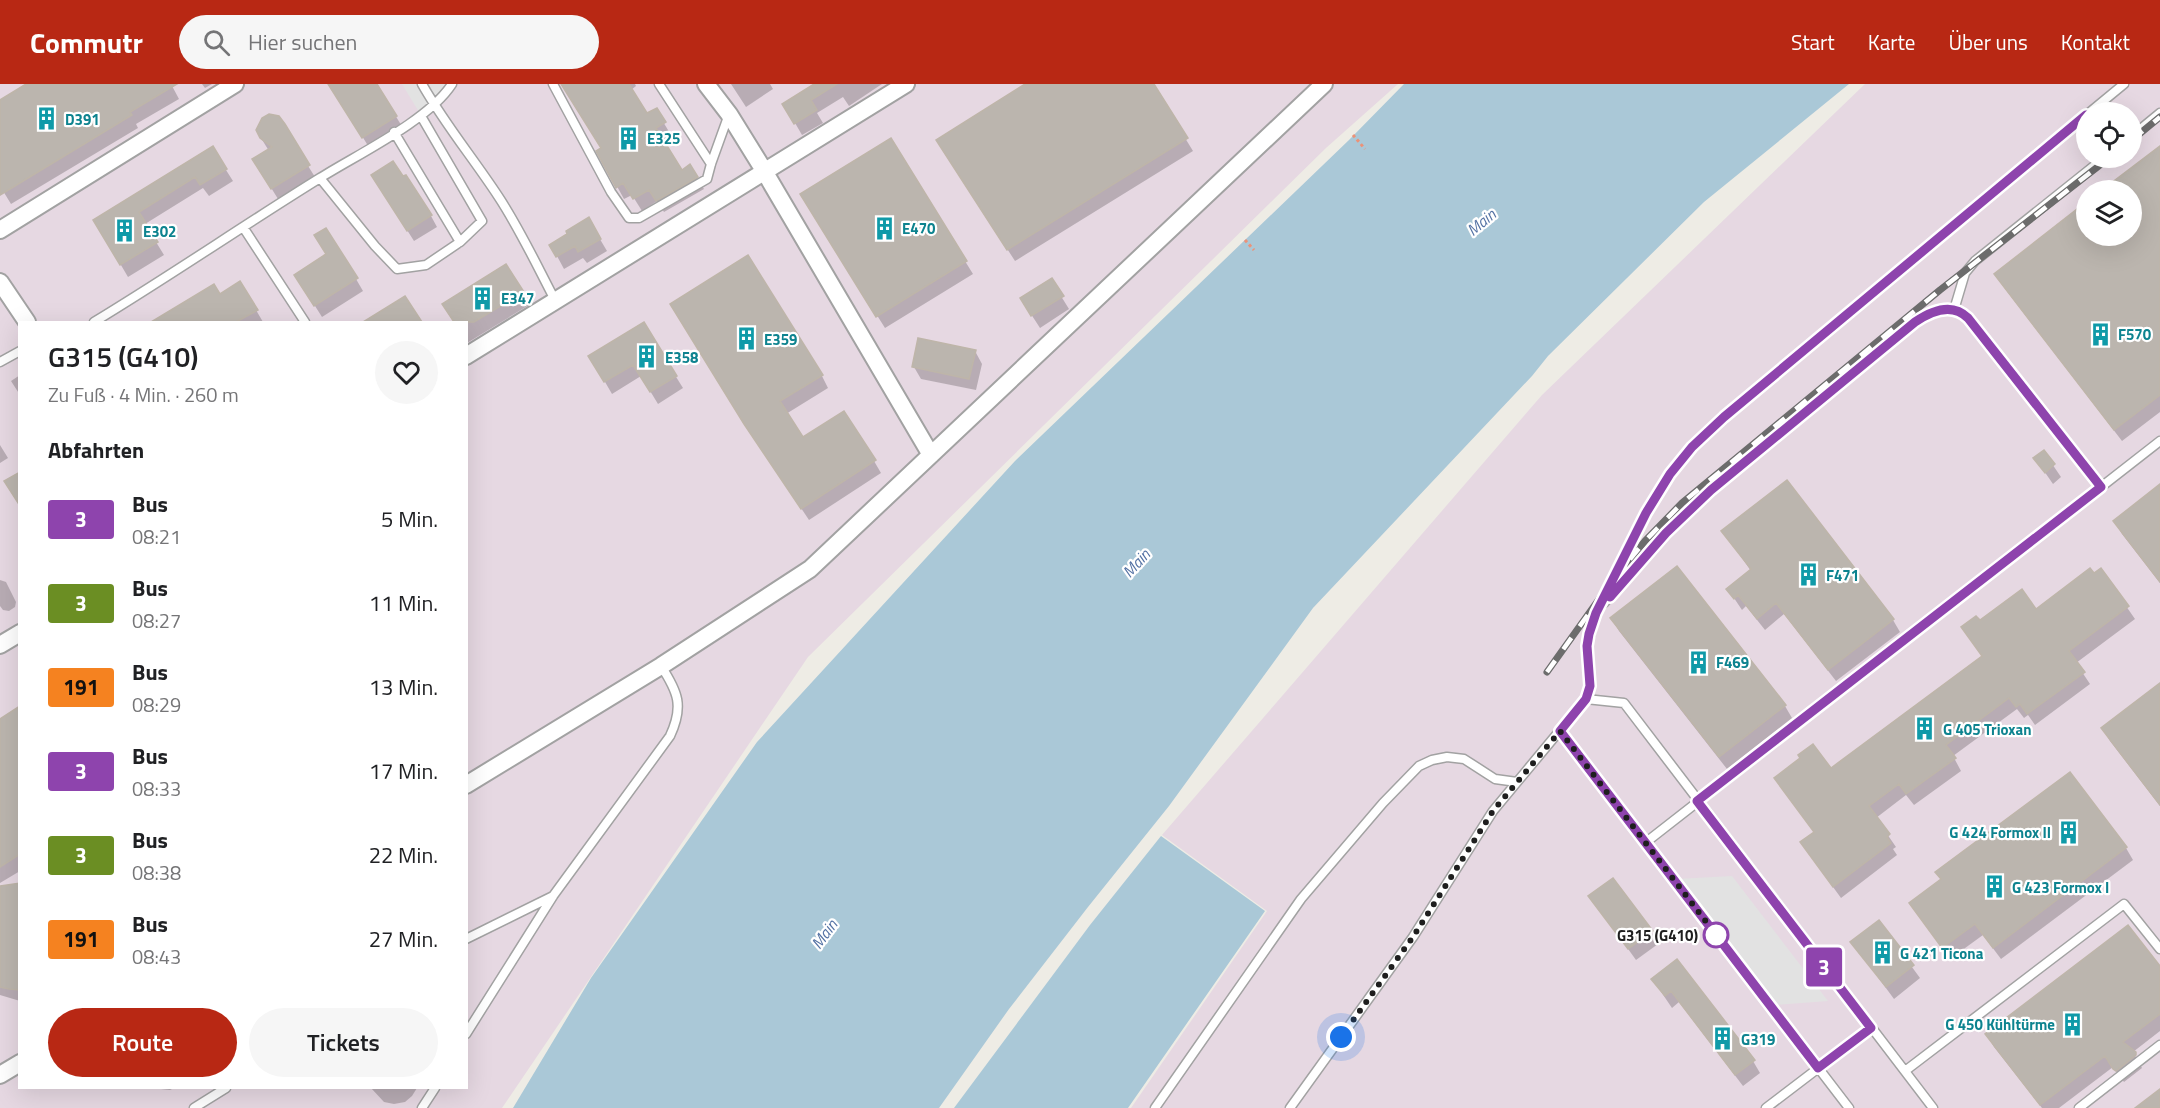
<!DOCTYPE html>
<html lang="de">
<head>
<meta charset="utf-8">
<style>
  body { margin:0; font-family:"Titillium Web",sans-serif; background:#f6f6f6; color:#202124; height:100vh; display:flex; flex-direction:column; font-size:22px; white-space:nowrap }
  * { box-sizing:border-box; margin:0 }
  p { font-size:20px; color:#757577 }
  .icon { flex:none; width:33px; height:33px; fill:none; stroke:currentColor; stroke-width:2; stroke-linecap:round; stroke-linejoin:round }
  .map { position:relative; flex:1; overflow:hidden }
  .side { position:absolute; left:18px; top:237px; width:450px; height:768px; display:flex; flex-direction:column; background:#fff; border-radius:0px; box-shadow:0 6px 24px #0002 }
  .side>* { flex:none }
  .badge { padding:0 12px; border-radius:4px; font-size:21px; line-height:39px }
  .buttons { position:absolute; left:2076px; top:18px; display:grid; gap:12px }
  .buttons a { display:grid; place-items:center; width:66px; height:66px; border-radius:50%; background:#fff; box-shadow:0 6px 24px #0002; font-size:30px }
  .you { position:absolute; width:30px; height:30px; margin:-15px; border:4px solid #fff; border-radius:50%; background:#1a73e8; box-shadow:0 0 0 9px #1a73e833 }
  .map>.badge { position:absolute; translate:-50% -50%; box-shadow:0 0 0 3px #fff }
  h2 { padding:0 30px; font-size:22px; line-height:54px }
  .round { display:grid; place-items:center; flex:none; width:63px; height:63px; border-radius:32px; background:#f6f6f6 }
  .head { display:flex; align-items:center; justify-content:space-between; height:102px; padding:0 30px }
  h1 { font-size:28px; font-weight:600; line-height:45px }
  .action { display:flex; gap:12px; margin-top:auto; padding:12px 30px }
  .action a { flex:1; height:69px; border-radius:36px; background:#b82814; color:#fff; font-size:24px; font-weight:600; line-height:69px; text-align:center }
  .action a+a { background:#f6f6f6; color:#202124 }
  ul { padding:0; list-style:none }
  li { display:flex; align-items:center; gap:18px; height:84px; padding:0 30px }
  li div { flex:1 }
  li b { display:block; font-size:22px }
  li em { font-style:normal }
  li .badge { min-width:66px; font-weight:700; text-align:center }
  header { display:flex; align-items:center; gap:36px; box-sizing:border-box; height:84px; padding:0 30px; background:#b82814; color:#fff }
  header strong { font-size:28px }
  nav { display:flex; gap:33px; margin-inline-start:auto; font-size:21px }
  .search { width:420px; height:54px; background:#f6f6f6; display:flex; align-items:center; gap:15px; box-sizing:border-box; padding:0 21px; border-radius:33px; color:#757577; font-size:22px }
  .map>svg:first-child { display:block }
  .industrial { fill:#e6d8e2; fill-rule:evenodd }
  .parking { fill:#e2e2e2 }
  .water { fill:#aac8d7 }
  .shadow { fill:#0003 }
  .building { fill:#bbb5ae; stroke:#beb5a9; stroke-width:1.5 }
  .lines { fill:none; stroke-linecap:round; stroke-linejoin:round }
  .lane-casing { stroke:#a2a2a2; stroke-width:11 }
  .street-casing { stroke:#a2a2a2; stroke-width:20 }
  .path { stroke:#ec9278; stroke-width:3; stroke-dasharray:3 3; stroke-linecap:butt }
  .lane { stroke:#fff; stroke-width:8 }
  .street { stroke:#fff; stroke-width:16 }
  .rail-casing { stroke:#6c6c6c; stroke-width:7 }
  .rail { stroke:#fff; stroke-width:4.5; stroke-dasharray:14; stroke-linecap:butt }
  .line-casing { stroke:#fff; stroke-width:14 }
  .line { stroke:#8e44ad; stroke-width:9 }
  .walk { stroke:#1e1e1e; stroke-width:6; stroke-dasharray:0 10.8 }
  .stop-dot { fill:#fff; stroke:#8e44ad; stroke-width:3 }
  .labels { text-anchor:middle; dominant-baseline:central; stroke-width:4.5; stroke-linejoin:round; paint-order:stroke }
  .culture-label { font-size:15px; font-weight:bold; fill:#0d838f; stroke:#fff; text-anchor:start }
  .stop-label { font-size:15px; font-weight:bold; fill:#1e1e1e; stroke:#fff; text-anchor:end }
  .water-label { font-size:16px; font-style:italic; fill:#5472a4; stroke:#fff }
</style>
</head>
<body>
<header>
<strong>Commutr</strong>
<div class="search"><svg class="icon" aria-label="search" viewBox="0 0 24 24"><circle cx="10" cy="10" r="6"/><path d="M15 15l6 6"/></svg>Hier suchen</div>
<nav><a>Start</a><a>Karte</a><a>Über uns</a><a>Kontakt</a></nav>
</header>
<div class="map">
<svg width="2160" height="1024" viewBox="0 0 2160 1024">
  <rect width="100%" height="100%" fill="#eeece5"/>
  <!-- industrial -->
  <path class="industrial" d="M0,0H1398L1326,64L808,573L502,1024H0ZM20,238H466V1004H20Z
    M1865,0H2160V1024H1131L1267,827L1162,751L1542,311ZM2086,28H2132V74H2086ZM2086,106H2132V152H2086Z"/>
  <!-- parking -->
  <path class="parking" d="M402,0H444L449,9L419,28Z
    M1732,792L1828,917L1773,921L1676,795Z"/>
  <!-- water -->
  <path class="water" d="M1404,0H1849L1704,118L1548,272L1532,292L1313,524L1169,722L1088,823L1009,925L939,1024H513L591,894L757,658L1015,377L1349,56Z
    M1161,752L1265,827L1128,1024H954L1090,841Z"/>
  <!-- shadow -->
  <path class="shadow" d="M28,0H171L179,15L136,40L138,44L11,120L0,102V17Z
    M202,0H212L205,4Z
    M330,0H376L403,44L370,65Z
    M562,0H635L636,2L631,6L647,32L656,26L671,51L662,57L682,88L690,83L704,105L664,128L657,117L642,127L632,111L624,115L598,68L603,65Z
    M731,0H770L773,5L746,23Z
    M817,0H882L849,22L843,13L817,29L823,39L802,51L784,20Z
    M1028,0H1152L1193,67L1015,177L945,69Z
    M278,34L315,93L278,115L254,76L269,67L261,54Z
    M890,56L973,190L885,244L809,123Z
    M212,64L233,97L209,112L203,104L145,140L164,171L128,193L95,137Z
    M2160,64V328L2122,357L2003,202L1996,190L2086,120V152H2132V106H2104Z
    M379,102L431,132L437,143L414,157Z
    M588,135L607,167L587,179L583,174L564,185L551,161L569,151Z
    M327,171L356,195L363,207L322,233L303,203Z
    M506,182L529,221L467,259L466,238H455L444,220Z
    M1051,196L1069,225L1040,244L1029,227Z
    M213,202L219,212L256,226L263,238H154Z
    M405,214L420,238H366Z
    M679,232L822,292L828,304L786,330L802,355L874,377L881,389L809,436L753,352Z
    M643,240L683,304L658,320L641,292L612,310L590,272Z
    M975,267L982,280L976,306L921,295L914,283Z
    M20,291V311L11,297Z
    M0,361L8,374L0,379Z
    M2044,368L2061,393L2053,400L2035,374Z
    M1787,398L1893,536L1900,548L1836,597L1784,530L1765,546L1746,522L1742,526L1728,505L1751,487L1723,447Z
    M2160,402V499L2122,450L2115,438Z
    M1677,484L1785,622L1792,634L1727,685L1619,547L1612,535Z
    M2101,486L2135,535L2076,579L2090,600L2035,641L2028,631L2024,634L2017,625L1953,672L1961,687L1914,721L1906,711L1876,734L1896,763L1893,765L1897,771L1841,814L1809,770L1815,749L1776,694L1830,686L1983,573L1963,544L1979,538L2036,527Z
    M0,496L6,498L16,518L15,523L9,527L3,526L0,522Z
    M2160,601V722L2110,657L2103,645Z
    M20,624V787L0,799V637Z
    M2126,764L2133,776L2001,875L1983,851L1950,875L1911,820Z
    M20,801V917L0,911V803Z
    M1590,812L1651,848L1658,860L1636,876Z
    M1879,838L1920,894L1894,915L1852,858Z
    M1677,877L1753,977L1760,989L1743,1002L1679,918L1672,924L1653,896Z
    M2160,885V947L2133,968L2142,984L2124,998L2113,983L2059,1024H2042L1994,963L1987,951Z
    M152,1004H174L170,1006Z
    M371,1004H417L412,1012L405,1018L394,1020L384,1018Z"/>
  <!-- building -->
  <path class="building" d="M26,0H177L130,28L132,31L0,111V16Z
    M328,0H377L397,32L362,54Z
    M561,0H629L647,29L657,24L666,38L656,44L682,86L690,80L698,93L656,117L649,106L633,115L623,99L616,104L596,67L601,64Z
    M814,0H837L811,16L817,26L794,40L782,20Z
    M1025,0H1154L1188,54L1007,166L936,56Z
    M269,30L279,32L285,40L310,81L271,105L252,75L272,63L260,54L256,46L262,34Z
    M891,54L967,177L876,233L800,110Z
    M213,62L227,85L200,101L195,93L139,128L158,158L120,181L93,136Z
    M2160,62V311L2114,346L1994,190L2086,118V152H2132V106H2102Z
    M393,77L403,92L406,91L432,131L407,147L371,91Z
    M589,133L601,155L578,168L575,162L556,173L549,161L567,150L566,147Z
    M326,144L358,194L314,222L294,191L326,170L314,151Z
    M748,171L823,291L780,317L803,353L844,327L876,376L801,425L744,340L670,220Z
    M506,180L524,208L474,238H454L442,220Z
    M1052,194L1064,212L1031,232L1020,214Z
    M240,197L258,226L236,238H151L214,200L220,210Z
    M405,212L422,238H363Z
    M644,238L677,292L650,308L633,281L604,298L588,272Z
    M918,254L976,266L969,295L912,283Z
    M2044,366L2055,380L2045,389L2033,374Z
    M20,388V422L4,397Z
    M1787,396L1894,535L1828,586L1776,519L1757,535L1738,511L1734,515L1726,505L1751,485L1721,447Z
    M2160,400V498L2113,437Z
    M1677,482L1786,621L1719,673L1610,534Z
    M2090,484L2094,489L2101,484L2129,522L2069,567L2085,588L2027,630L2020,620L2016,623L2009,614L1946,661L1956,674L1906,710L1899,700L1869,722L1890,750L1887,753L1891,759L1833,803L1800,758L1814,748L1774,694L1800,674L1798,671L1813,660L1831,684L1982,572L1961,543L1976,532L1980,536L2022,505L2036,525Z
    M2160,599V721L2101,644Z
    M20,622V770L0,783V635Z
    M2070,688L2127,763L1993,864L1975,840L1942,864L1909,819L1941,795L1935,788Z
    M1613,794L1653,847L1628,865L1588,812Z
    M20,799V906L9,905L0,903V802Z
    M1879,836L1914,881L1886,903L1850,858Z
    M2128,841L2160,882V930L2123,958L2136,968V971L2116,987L2113,985L2105,972L2040,1021L1985,950Z
    M1677,875L1755,976L1735,991L1671,907L1665,912L1651,895Z
    M2160,1005V1024H2135Z"/>
  <g class="lines">
    <defs>
      <path id="lane" d="M422,0C444,39 473,74 498,112C520,145 537,182 556,218
        M553,0L611,108L629,134H639L707,95L711,80L729,30
        M659,0L711,80
        M2090,28L2124,0
        M421,32L482,137L460,158
        M2132,52L2160,29
        M320,94L375,162L397,185L426,181L460,158L394,48
        M243,143L305,238
        M1954,226L1965,189L1975,177L2104,74
        M94,238C170,192 244,141 320,94C358,70 428,37 452,0
        M0,278L20,267
        M1604,519L1666,449L1711,406L1915,238C1931,227 1951,218 1968,234L2101,403
        M1586,615L1624,619L1933,1024
        M1560,647L1849,1024
        M1645,759L2160,357
        M466,855L553,812
        M466,950L553,812L670,652C684,622 678,608 661,582
        M1905,987L2124,820L2160,865
        M194,1024L226,1004
        M422,1024L435,1004
        M1155,1024L1301,815L1383,719L1419,682L1432,676L1447,673L1464,675L1495,695L1517,698
        M1290,1024L1413,853L1493,727L1586,615L1590,602L1587,562L1596,529L1646,429L1670,390L1692,363L1724,333L2086,31
        M1766,1024L1871,944
        M2079,1024L2160,961"/>
      <path id="street" d="M706,0L729,30L760,80L931,371
        M0,146L235,0
        M0,198L27,238
        M466,272L906,0
        M0,561L20,549
        M466,701L661,582L810,485L1324,0
        M0,991L20,979"/>
    </defs>
    <!-- lane casing -->
    <use href="#lane" class="lane-casing"/>
    <!-- street casing -->
    <use href="#street" class="street-casing"/>
    <!-- path -->
    <path class="path" d="M1353,51L1365,65
      M1245,156L1254,166"/>
    <!-- lane -->
    <use href="#lane" class="lane"/>
    <!-- street -->
    <use href="#street" class="street"/>
    <defs>
      <path id="rail" d="M2132,56L2160,33
        M1547,588L1612,497L1645,457L1682,419L1940,206L2109,74"/>
    </defs>
    <!-- rail casing -->
    <use href="#rail" class="rail-casing"/>
    <!-- rail -->
    <use href="#rail" class="rail"/>
  </g>
  <g class="lines">
    <defs>
      <path id="line" d="M1610,513L1666,449L1711,406L1915,238C1931,227 1952,218 1968,234L2101,403L1697,717L1871,944L1818,984L1560,647L1586,615L1590,602L1587,562L1589,550L1596,529L1646,429L1670,390L1692,363L1724,333L2086,31"/>
    </defs>
    <!-- line casing -->
    <use href="#line" class="line-casing"/>
    <!-- line -->
    <use href="#line" class="line"/>
    <!-- walk -->
    <path class="walk" d="M1341,953L1413,853L1493,727L1560,647L1717,852L1716,851"/>
  </g>
  <!-- icons -->
  <defs>
    <symbol id="building-bare" viewBox="-9 -9 18 18"><path d="M-4-6H4V6H1V3H-1V6H-4ZM-2.5-4.3h1.7v1.8h-1.7ZM.8-4.3h1.7v1.8H.8ZM-2.5-1h1.7V.8h-1.7ZM.8-1h1.7V.8H.8Z" fill="#0f9aa8" stroke="#fff" stroke-width="2.5" paint-order="stroke"/></symbol>
  </defs>
  <g fill-rule="evenodd">
    <use href="#building-bare" x="30" y="18" width="33" height="33"/>
    <use href="#building-bare" x="612" y="38" width="33" height="33"/>
    <use href="#building-bare" x="868" y="128" width="33" height="33"/>
    <use href="#building-bare" x="108" y="130" width="33" height="33"/>
    <use href="#building-bare" x="466" y="198" width="33" height="33"/>
    <use href="#building-bare" x="2084" y="234" width="33" height="33"/>
    <use href="#building-bare" x="730" y="238" width="33" height="33"/>
    <use href="#building-bare" x="630" y="256" width="33" height="33"/>
    <use href="#building-bare" x="1792" y="474" width="33" height="33"/>
    <use href="#building-bare" x="1682" y="562" width="33" height="33"/>
    <use href="#building-bare" x="1908" y="628" width="33" height="33"/>
    <use href="#building-bare" x="2052" y="732" width="33" height="33"/>
    <use href="#building-bare" x="1978" y="786" width="33" height="33"/>
    <use href="#building-bare" x="1866" y="852" width="33" height="33"/>
    <use href="#building-bare" x="2056" y="924" width="33" height="33"/>
    <use href="#building-bare" x="1706" y="938" width="33" height="33"/>
  </g>
  <!-- markers -->
  <circle class="stop-dot" cx="1716" cy="851" r="12"/>
  <g class="labels">
    <!-- culture labels -->
    <g class="culture-label">
      <text x="65" y="35">D391</text>
      <text x="647" y="54">E325</text>
      <text x="902" y="144">E470</text>
      <text x="143" y="147">E302</text>
      <text x="501" y="214">E347</text>
      <text x="2118" y="250">F570</text>
      <text x="764" y="255">E359</text>
      <text x="665" y="273">E358</text>
      <text x="1826" y="491">F471</text>
      <text x="1716" y="578">F469</text>
      <text x="1943" y="645">G 405 Trioxan</text>
      <text x="2051" y="748" text-anchor="end">G 424 Formox II</text>
      <text x="2012" y="803">G 423 Formox I</text>
      <text x="1900" y="869">G 421 Ticona</text>
      <text x="2055" y="940" text-anchor="end">G 450 Kühltürme</text>
      <text x="1741" y="955">G319</text>
    </g>
    <!-- stop labels -->
    <g class="stop-label">
      <text x="1698" y="851">G315 (G410)</text>
    </g>
    <!-- water labels -->
    <g class="water-label">
      <text transform="translate(1481 138) rotate(-40)">Main</text>
      <text transform="translate(1136 479) rotate(-48)">Main</text>
      <text transform="translate(824 850) rotate(-54)">Main</text>
    </g>
  </g>
</svg>
<div class="buttons">
<a><svg class="icon" aria-label="locate" viewBox="0 0 24 24"><circle cx="12" cy="12" r="6"/><path d="M12 2v4M12 18v4M2 12h4M18 12h4"/></svg></a>
<a><svg class="icon" aria-label="layers" viewBox="0 0 24 24"><path d="M12 4l9 5-9 5-9-5zM3 14l9 5 9-5"/></svg></a>
</div>
<div class="you" style="left:1341px;top:953px"></div>
<b class="badge" style="left:1824px;top:883px;background:#8e44ad;color:#fff">3</b>
<section class="side">
<div class="head"><div><h1>G315 (G410)</h1><p>Zu Fuß · 4 Min. · 260 m</p></div><a class="round"><svg class="icon" aria-label="heart" viewBox="0 0 24 24"><path d="M12 20l-8-8c-3-5 5-10 8-4 3-6 11-1 8 4z"/></svg></a></div>
<h2>Abfahrten</h2>
<ul>
<li><span class="badge" style="background:#8e44ad;color:#fff">3</span><div><b>Bus</b><p>08:21</p></div><em>5 Min.</em></li>
<li><span class="badge" style="background:#6b8e23;color:#fff">3</span><div><b>Bus</b><p>08:27</p></div><em>11 Min.</em></li>
<li><span class="badge" style="background:#f58220;color:#111">191</span><div><b>Bus</b><p>08:29</p></div><em>13 Min.</em></li>
<li><span class="badge" style="background:#8e44ad;color:#fff">3</span><div><b>Bus</b><p>08:33</p></div><em>17 Min.</em></li>
<li><span class="badge" style="background:#6b8e23;color:#fff">3</span><div><b>Bus</b><p>08:38</p></div><em>22 Min.</em></li>
<li><span class="badge" style="background:#f58220;color:#111">191</span><div><b>Bus</b><p>08:43</p></div><em>27 Min.</em></li>
</ul>
<div class="action"><a>Route</a><a>Tickets</a></div>
</section>
</div>
</body>
</html>
